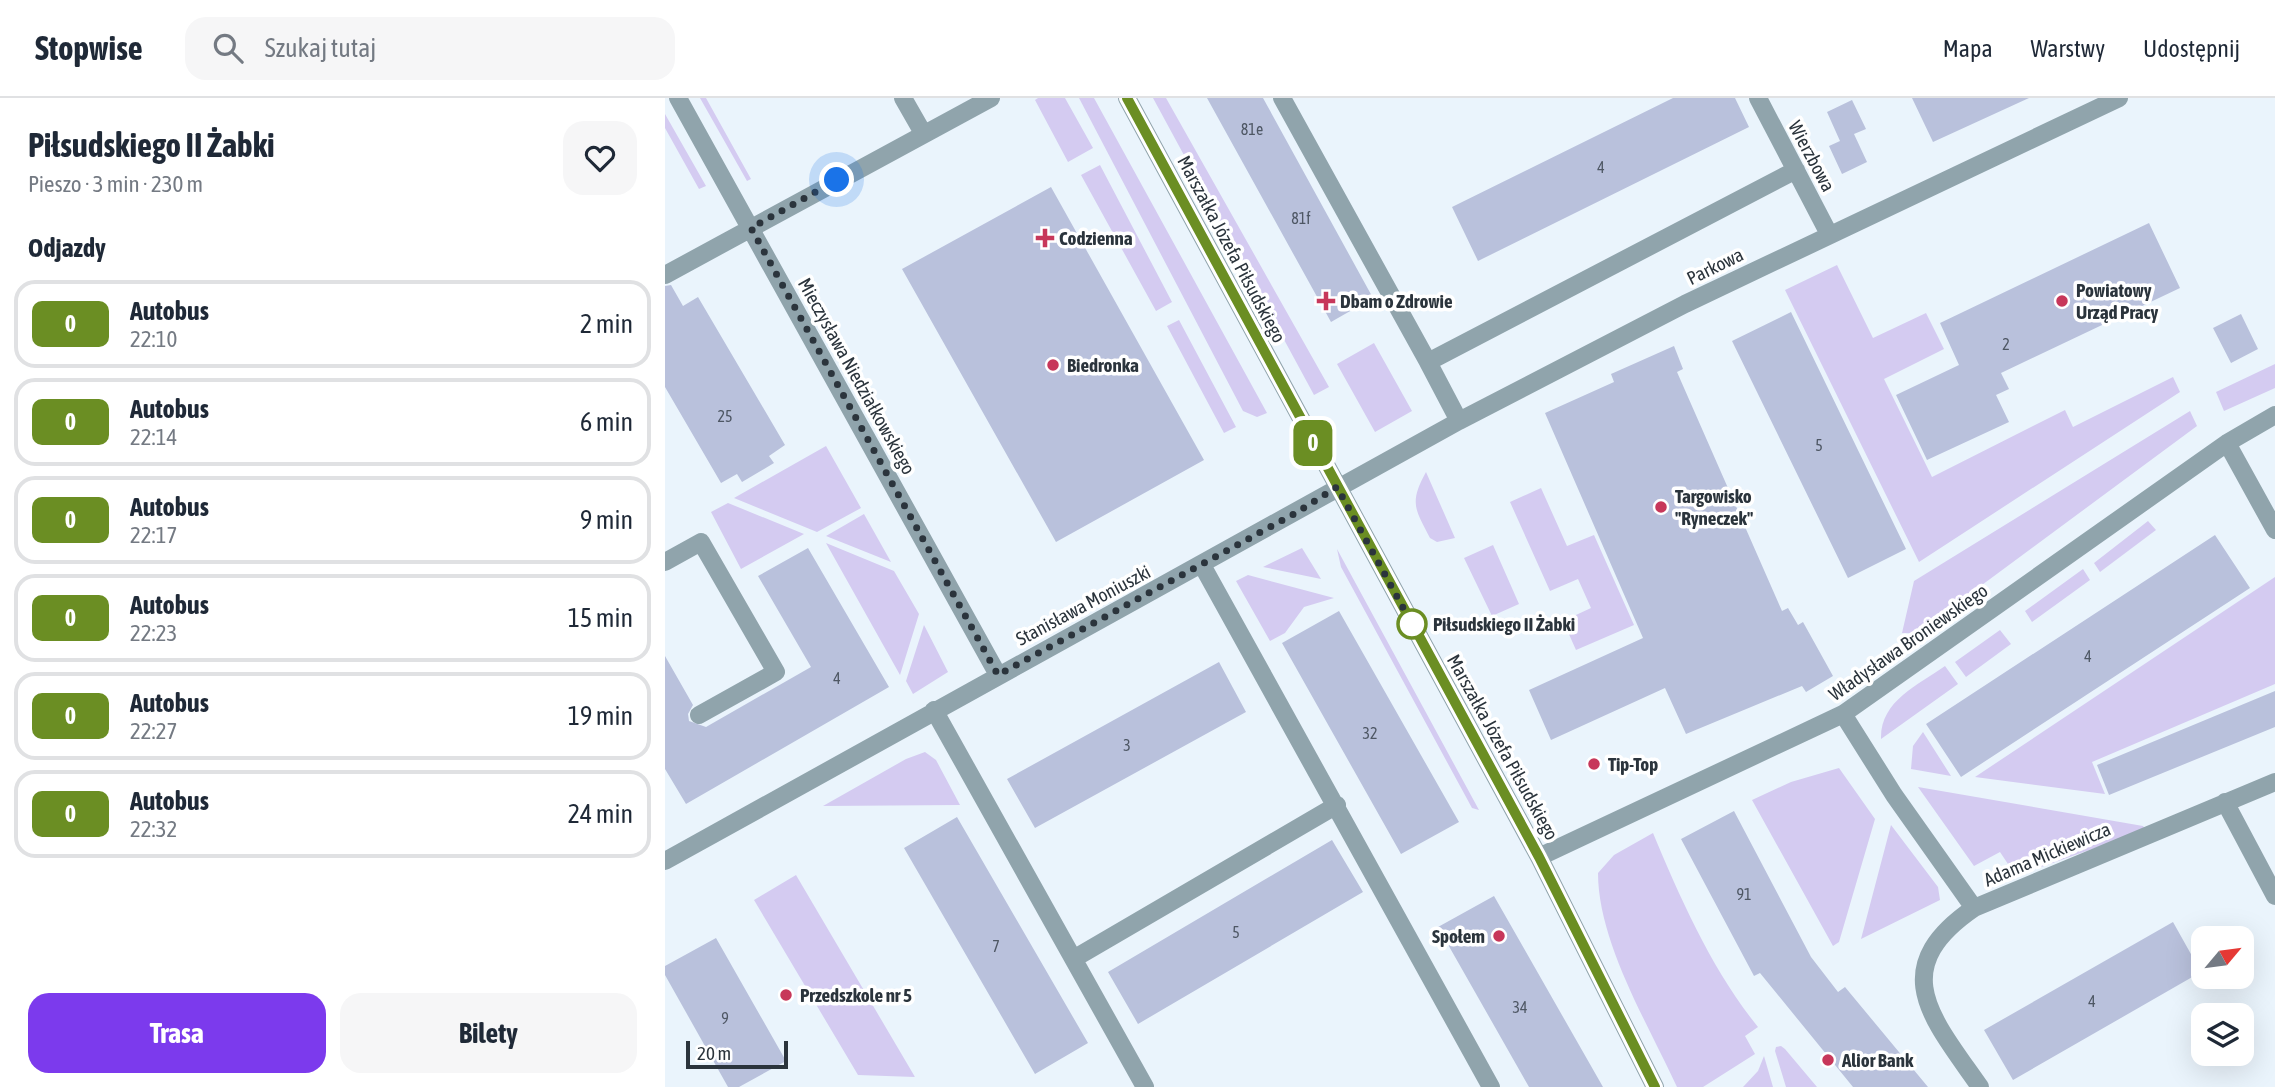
<!DOCTYPE html>
<html lang="pl">
<head>
<meta charset="utf-8">
<style>
  body { margin:0; font-family:"Asap Condensed",sans-serif; background:#f6f6f7; color:#1f2937; height:100vh; display:flex; flex-direction:column; font-size:26px; white-space:nowrap }
  * { box-sizing:border-box; margin:0 }
  p { font-size:23px; color:#747a83 }
  .icon { flex:none; width:38px; height:38px; fill:none; stroke:currentColor; stroke-width:2; stroke-linecap:round; stroke-linejoin:round }
  .map { position:relative; flex:1; overflow:hidden }
  .side { display:flex; flex-direction:column; background:#fff; width:665px }
  .side>* { flex:none }
  .badge { padding:0 14px; border-radius:10px; font-size:24px; line-height:46px }
  .needle { width:46px; rotate:61deg }
  .tools { position:absolute; left:1526px; top:828px; display:grid; gap:14px }
  .tools a { display:grid; place-items:center; width:63px; height:63px; border-radius:14px; background:#fff; box-shadow:0 7px 28px #0002; font-size:35px }
  .scale { position:absolute; left:21px; bottom:18px; width:102px; box-sizing:border-box; padding-left:7px; border:4px solid #2b343c; border-top:0; font-size:19px; line-height:24px; white-space:nowrap; color:#2b343c; -webkit-text-stroke:5px #fff; paint-order:stroke }
  .you { position:absolute; width:35px; height:35px; margin:-18px; border:5px solid #fff; border-radius:50%; background:#1a73e8; box-shadow:0 0 0 10px #1a73e833 }
  .map>.badge { position:absolute; translate:-50% -50%; box-shadow:0 0 0 4px #fff }
  h2 { padding:0 28px; font-size:26px; line-height:63px }
  .round { display:grid; place-items:center; flex:none; width:74px; height:74px; border-radius:21px; background:#f6f6f7 }
  .head { display:flex; align-items:center; justify-content:space-between; height:119px; padding:0 28px }
  h1 { font-size:33px; font-weight:700; line-height:52px }
  .button { display:flex; gap:14px; margin-top:auto; padding:14px 28px }
  .button a { flex:1; height:80px; border-radius:21px; background:#7c3aed; color:#fff; font-size:28px; font-weight:700; line-height:80px; text-align:center }
  .button a+a { background:#f6f6f7; color:#1f2937 }
  ul { padding:0; list-style:none }
  li { display:flex; align-items:center; gap:21px; height:88px; margin:0 14px 10px; padding:0 14px; border:4px solid #e0e1e3; border-radius:21px }
  li div { flex:1 }
  li b { display:block; font-size:26px }
  li em { font-style:normal }
  li .badge { min-width:77px; font-weight:700; text-align:center }
  header { display:flex; align-items:center; gap:42px; box-sizing:border-box; height:98px; padding:0 35px; background:#fff; border-bottom:2px solid #e0e1e3 }
  header strong { font-size:33px }
  nav { display:flex; gap:38px; margin-inline-start:auto; font-size:24px }
  .search { width:490px; height:63px; background:#f6f6f7; display:flex; align-items:center; gap:18px; box-sizing:border-box; padding:0 24px; border-radius:21px; color:#747a83; font-size:26px }
  main { display:flex; flex:1; min-height:0 }
  .map>svg:first-child { display:block }
  .green { fill:#d4cbf1 }
  .building { fill:#b9c1dc }
  .lines { fill:none; stroke-linecap:round; stroke-linejoin:round }
  .minor { stroke:#90a4ac; stroke-width:18 }
  .line-casing { stroke:#fff; stroke-width:16 }
  .line { stroke:#6b8e23; stroke-width:10 }
  .walk { stroke:#2b343c; stroke-width:7; stroke-dasharray:0 12.6 }
  .poi-dot { fill:#c7375a; stroke:#fff; stroke-width:2.5 }
  .stop-dot { fill:#fff; stroke:#6b8e23; stroke-width:3.5 }
  .labels { text-anchor:middle; dominant-baseline:central; stroke-width:7; stroke-linejoin:round; paint-order:stroke }
  .number-label { font-size:16px; fill:#4e5764 }
  .street-label { font-size:19px; fill:#2b343c; stroke:#fff }
  .poi-label { font-size:19px; font-weight:bold; fill:#2b343c; stroke:#fff; text-anchor:start }
  .stop-label { font-size:19px; font-weight:bold; fill:#2b343c; stroke:#fff; text-anchor:start }
</style>
</head>
<body>
<header>
<strong>Stopwise</strong>
<div class="search"><svg class="icon" aria-label="search" viewBox="0 0 24 24"><circle cx="10" cy="10" r="6"/><path d="M15 15l6 6"/></svg>Szukaj tutaj</div>
<nav><a>Mapa</a><a>Warstwy</a><a>Udostępnij</a></nav>
</header>
<main>
<section class="side">
<div class="head"><div><h1>Piłsudskiego II Żabki</h1><p>Pieszo · 3 min · 230 m</p></div><a class="round"><svg class="icon" aria-label="heart" viewBox="0 0 24 24"><path d="M12 20l-8-8c-3-5 5-10 8-4 3-6 11-1 8 4z"/></svg></a></div>
<h2>Odjazdy</h2>
<ul>
<li><span class="badge" style="background:#6b8e23;color:#fff">0</span><div><b>Autobus</b><p>22:10</p></div><em>2 min</em></li>
<li><span class="badge" style="background:#6b8e23;color:#fff">0</span><div><b>Autobus</b><p>22:14</p></div><em>6 min</em></li>
<li><span class="badge" style="background:#6b8e23;color:#fff">0</span><div><b>Autobus</b><p>22:17</p></div><em>9 min</em></li>
<li><span class="badge" style="background:#6b8e23;color:#fff">0</span><div><b>Autobus</b><p>22:23</p></div><em>15 min</em></li>
<li><span class="badge" style="background:#6b8e23;color:#fff">0</span><div><b>Autobus</b><p>22:27</p></div><em>19 min</em></li>
<li><span class="badge" style="background:#6b8e23;color:#fff">0</span><div><b>Autobus</b><p>22:32</p></div><em>24 min</em></li>
</ul>
<div class="button"><a>Trasa</a><a>Bilety</a></div>
</section>
<div class="map">
<svg width="1610" height="989" viewBox="0 0 1610 989">
  <rect width="100%" height="100%" fill="#eaf4fc"/>
  <!-- green -->
  <path class="green" d="M35,0H41L86,81L82,83Z
    M373,0H400L428,50L403,64L370,2Z
    M414,0H429L602,315L592,319L578,313Z
    M488,0H501L664,289L649,297Z
    M0,16L41,88L34,91L0,30Z
    M435,67L507,204L491,213L416,77Z
    M1172,167L1208,240L1261,215L1279,251L1219,281L1267,379L1400,312L1408,329L1508,279L1515,294L1254,464L1120,192Z
    M514,222L571,329L559,335L502,228Z
    M709,245L747,313L710,334L672,266Z
    M1610,266V290L1559,313L1551,294Z
    M1525,313L1532,328L1252,535H1237L1249,483Z
    M161,348L196,410L152,434L69,400Z
    M761,374L790,440L772,444L765,440C750,411 744,405 761,374Z
    M876,390L902,448L929,437L969,527L911,552L898,523L926,510L913,481L885,493L845,404Z
    M63,405L139,436L76,471L46,414Z
    M199,416L226,464L161,438Z
    M1483,423L1491,432L1435,474L1429,465Z
    M161,445L229,473L254,516L235,577Z
    M828,447L854,506L827,518L799,460Z
    M637,450L656,481L598,469Z
    M672,451L814,712L807,710L676,469Z
    M1418,471L1425,482L1367,524L1360,513Z
    M583,477L669,500L639,509L620,535L605,543L571,483Z
    M1610,479V586L1427,664L1440,696L1310,679Z
    M259,527L283,574L248,596L241,583Z
    M1335,532L1346,546L1301,579L1290,564Z
    M1280,568L1293,586L1216,641C1215,603 1253,587 1280,568Z
    M1258,634L1286,678L1246,671L1248,648Z
    M260,654L271,662L295,707L158,708L241,661Z
    M1174,670L1210,721L1174,844L1168,848L1087,702L1126,684Z
    M1253,689L1478,728L1481,732L1351,778L1335,754L1309,768Z
    M1226,727L1273,789L1275,802L1196,841Z
    M988,735C1016,802 1047,872 1093,929L1080,938L1090,956L1038,989H1012C983,926 933,844 933,775L949,757Z
    M131,777L250,979L193,977L89,802Z
    M1116,948L1120,951L1152,989H1121L1110,953L1111,949Z
    M1099,958L1108,989H1078L1093,973Z"/>
  <!-- building -->
  <path class="building" d="M542,0H598L708,200L666,224Z
    M1008,0H1070L1084,29L813,163L787,109Z
    M1247,0H1364L1268,44Z
    M1187,2L1201,31L1189,36L1202,64L1177,76L1164,48L1175,43L1162,14Z
    M386,89L539,362L391,444L237,171Z
    M1484,125L1515,190L1336,275L1344,291L1331,297L1344,324L1262,362L1231,297L1294,267L1275,225Z
    M6,187L18,208L33,199L120,347L104,358L109,365L77,384L72,376L56,385L0,289V188Z
    M1126,214L1241,451L1183,480L1067,243Z
    M1576,216L1593,251L1566,265L1548,230Z
    M1009,248L1018,271L1012,274L1117,513L1123,510L1133,527L1138,524L1168,578L1141,594L1137,588L1021,636L1000,590L886,642L864,592L978,540L880,315L949,284L946,276Z
    M1550,437L1585,490L1296,679L1261,626Z
    M143,450L224,589L21,706L0,671V558L28,607L23,616L24,623L41,629L146,569L93,478Z
    M674,513L794,724L736,756L617,545Z
    M554,564L581,614L370,730L342,681Z
    M1610,593V629L1444,697L1432,667Z
    M1069,713L1146,859L1173,894L1180,889L1263,989H1188L1095,875L1089,878L1016,741Z
    M292,719L423,945L370,976L239,750Z
    M667,742L698,794L473,926L443,874Z
    M829,798L938,989H864L773,829Z
    M1508,824L1536,874L1348,982L1319,932Z
    M51,840L121,963L74,989H63L0,877V868Z"/>
  <g class="lines">
    <!-- minor -->
    <path class="minor" d="M13,0L333,577
      M238,0L258,35
      M462,0L874,759L990,989
      M617,0L763,264
      M1093,0L1164,136
      M0,177L326,0
      M794,323L763,264L1131,72
      M1562,345L1610,432
      M0,464L36,444L111,574L34,617
      M537,467L826,989
      M269,612L480,989
      M1178,616L1229,697L1309,810L1610,684
      M1560,704L1610,798
      M874,759L1178,616L1562,345L1610,317
      M0,763L794,323L1020,206L1454,0
      M1309,810C1220,871 1267,920 1315,989
      M410,860L672,707"/>
  </g>
  <g class="lines">
    <defs>
      <path id="line" d="M462,0L874,759L990,989"/>
    </defs>
    <!-- line casing -->
    <use href="#line" class="line-casing"/>
    <!-- line -->
    <use href="#line" class="line"/>
    <!-- walk -->
    <path class="walk" d="M172,82L86,130L333,577L629,416L672,389L747,526"/>
  </g>
  <!-- markers -->
  <g class="poi-dot">
    <path d="M376.5 129.5h7v7h7v7h-7v7h-7v-7h-7v-7h7z"/>
    <path d="M657.5 192.5h7v7h7v7h-7v7h-7v-7h-7v-7h7z"/>
    <circle cx="1397" cy="203" r="7"/>
    <circle cx="388" cy="267" r="7"/>
    <circle cx="996" cy="409" r="7"/>
    <circle cx="929" cy="666" r="7"/>
    <circle cx="834" cy="838" r="7"/>
    <circle cx="121" cy="897" r="7"/>
    <circle cx="1163" cy="962" r="7"/>
  </g>
  <circle class="stop-dot" cx="747" cy="526" r="14"/>
  <g class="labels">
    <!-- number labels -->
    <g class="number-label">
      <text x="587" y="31">81e</text>
      <text x="936" y="69">4</text>
      <text x="636" y="120">81f</text>
      <text x="1341" y="246">2</text>
      <text x="60" y="318">25</text>
      <text x="1154" y="347">5</text>
      <text x="1423" y="558">4</text>
      <text x="172" y="580">4</text>
      <text x="705" y="635">32</text>
      <text x="462" y="647">3</text>
      <text x="1079" y="796">91</text>
      <text x="571" y="834">5</text>
      <text x="331" y="848">7</text>
      <text x="1427" y="903">4</text>
      <text x="855" y="909">34</text>
      <text x="60" y="920">9</text>
    </g>
    <!-- street labels -->
    <g class="street-label">
      <text transform="translate(1147 58) rotate(62)">Wierzbowa</text>
      <text transform="translate(567 151) rotate(62)">Marszałka Józefa Piłsudskiego</text>
      <text transform="translate(1050 168) rotate(-26)">Parkowa</text>
      <text transform="translate(192 278) rotate(61)">Mieczysława Niedziałkowskiego</text>
      <text transform="translate(418 507) rotate(-28)">Stanisława Moniuszki</text>
      <text transform="translate(1243 544) rotate(-35)">Władysława Broniewskiego</text>
      <text transform="translate(838 649) rotate(61)">Marszałka Józefa Piłsudskiego</text>
      <text transform="translate(1382 756) rotate(-23)">Adama Mickiewicza</text>
    </g>
    <!-- poi labels -->
    <g class="poi-label">
      <text x="394" y="140">Codzienna</text>
      <text x="1411" y="192">Powiatowy<tspan x="1411" dy="22">Urząd Pracy</tspan></text>
      <text x="675" y="203">Dbam o Zdrowie</text>
      <text x="402" y="267">Biedronka</text>
      <text x="1010" y="398">Targowisko<tspan x="1010" dy="22">"Ryneczek"</tspan></text>
      <text x="943" y="666">Tip-Top</text>
      <text x="820" y="838" text-anchor="end">Społem</text>
      <text x="135" y="897">Przedszkole nr 5</text>
      <text x="1177" y="962">Alior Bank</text>
    </g>
    <!-- stop labels -->
    <g class="stop-label">
      <text x="768" y="526">Piłsudskiego II Żabki</text>
    </g>
  </g>
</svg>
<div class="tools">
<a><svg class="needle" viewBox="-14 -14 28 28"><path d="M0-13l5 13h-10z" fill="#e53935"/><path d="M0 13l5-13h-10z" fill="#747a83"/></svg></a>
<a><svg class="icon" aria-label="layers" viewBox="0 0 24 24"><path d="M12 4l9 5-9 5-9-5zM3 14l9 5 9-5"/></svg></a>
</div>
<div class="scale">20 m</div>
<div class="you" style="left:172px;top:82px"></div>
<b class="badge" style="left:648px;top:345px;background:#6b8e23;color:#fff">0</b>
</div>
</main>
</body>
</html>
